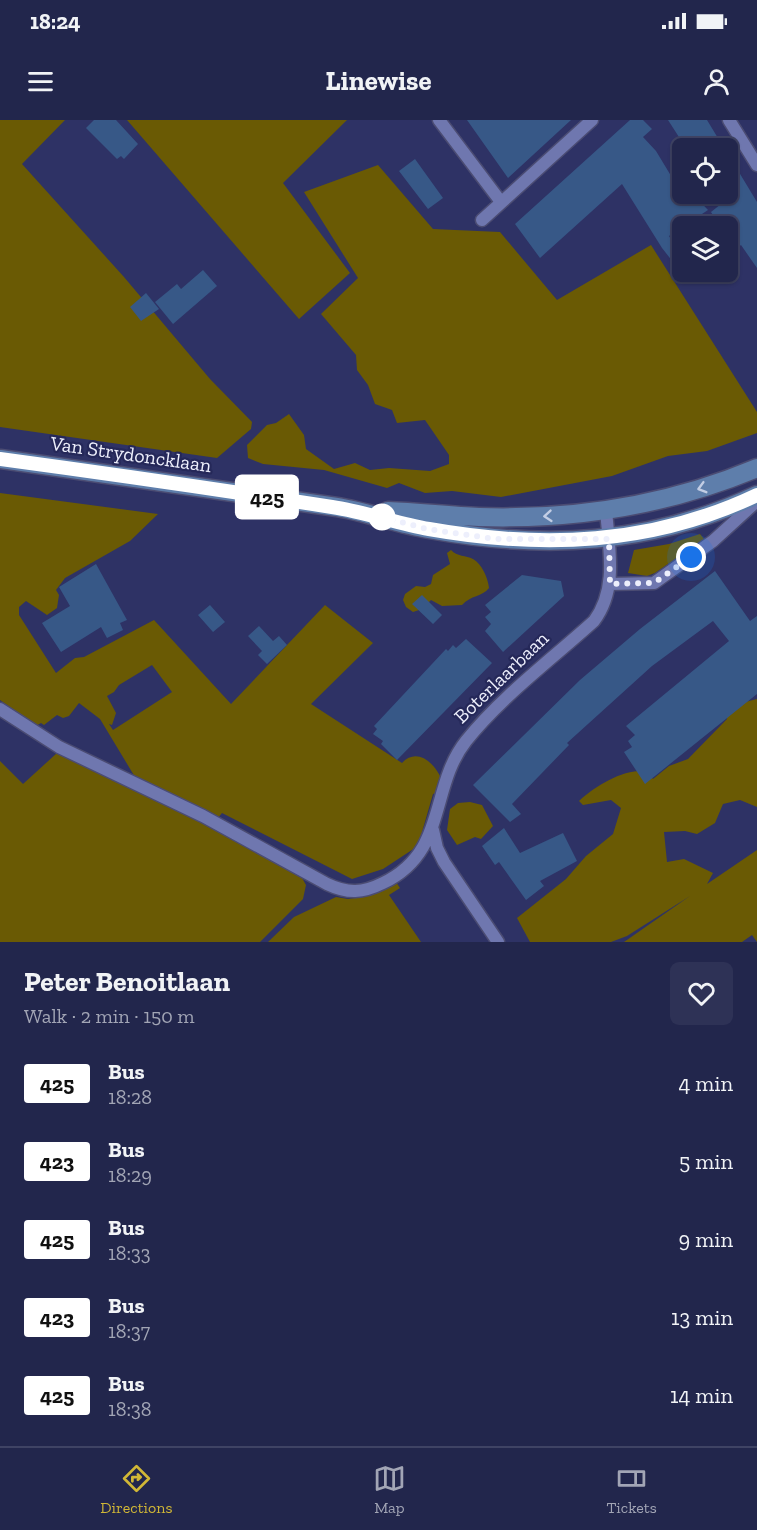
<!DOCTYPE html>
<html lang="en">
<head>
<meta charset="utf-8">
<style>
  body { margin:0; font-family:"Zilla Slab",serif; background:#2e3256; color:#f1f3f6; height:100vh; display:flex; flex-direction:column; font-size:22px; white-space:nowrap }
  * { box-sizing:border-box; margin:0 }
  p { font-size:20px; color:#a2a5b5 }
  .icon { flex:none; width:33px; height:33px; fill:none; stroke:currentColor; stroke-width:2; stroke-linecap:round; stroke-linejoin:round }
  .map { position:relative; height:822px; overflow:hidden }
  .drawer { display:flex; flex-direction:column; background:#22264c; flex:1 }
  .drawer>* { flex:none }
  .badge { padding:0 12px; border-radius:4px; font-size:21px; line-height:39px }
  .controls { position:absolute; left:672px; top:18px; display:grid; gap:12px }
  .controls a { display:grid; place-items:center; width:66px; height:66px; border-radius:9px; background:#22264c; box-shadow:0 2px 4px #0004,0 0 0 2px #3f4364; font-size:30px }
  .you { position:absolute; width:30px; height:30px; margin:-15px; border:4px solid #fff; border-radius:50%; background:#1a73e8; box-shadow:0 0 0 9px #1a73e833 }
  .map>.badge { position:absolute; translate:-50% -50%; box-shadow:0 0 0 3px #fff }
  .round { display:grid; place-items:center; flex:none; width:63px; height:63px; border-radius:9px; background:#2e3256 }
  .head { display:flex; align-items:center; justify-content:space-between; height:102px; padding:0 24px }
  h1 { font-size:28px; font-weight:800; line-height:45px }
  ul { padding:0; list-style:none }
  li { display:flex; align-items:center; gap:18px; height:78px; padding:0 24px }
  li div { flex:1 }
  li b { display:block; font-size:22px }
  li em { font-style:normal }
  li .badge { min-width:66px; font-weight:700; text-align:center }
  .status { display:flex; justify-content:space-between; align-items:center; height:42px; padding:0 30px; background:#22264c; direction:ltr }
  .status svg { height:16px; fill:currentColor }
  header { display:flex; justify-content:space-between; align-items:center; height:78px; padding:0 24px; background:#22264c; font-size:27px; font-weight:800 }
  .dock { display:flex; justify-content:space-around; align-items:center; height:84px; border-top:2px solid #3f4364; background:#22264c; font-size:16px; color:#a2a5b5 }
  .dock a { display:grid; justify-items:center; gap:3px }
  .dock .current { color:#d1b736 }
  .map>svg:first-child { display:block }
  .green { fill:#6a5a04; fill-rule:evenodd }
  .building { fill:#375887 }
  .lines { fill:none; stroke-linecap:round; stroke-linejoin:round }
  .street-casing { stroke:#4b4c73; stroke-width:15 }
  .secondary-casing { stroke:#4b4c73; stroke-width:21 }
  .street { stroke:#6f77af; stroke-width:12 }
  .secondary { stroke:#5e7eab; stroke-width:18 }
  .oneway { stroke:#c2cde4 }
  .line-casing { stroke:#fff; stroke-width:14 }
  .line { stroke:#fff; stroke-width:9 }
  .walk { stroke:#edeffc; stroke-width:6; stroke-dasharray:0 10.8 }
  .stop-dot { fill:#fff; stroke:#fff; stroke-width:3 }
  .labels { text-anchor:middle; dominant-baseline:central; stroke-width:4.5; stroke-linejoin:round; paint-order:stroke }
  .street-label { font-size:20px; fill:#edeffc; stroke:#252859 }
</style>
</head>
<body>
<div class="status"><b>18:24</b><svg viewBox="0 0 49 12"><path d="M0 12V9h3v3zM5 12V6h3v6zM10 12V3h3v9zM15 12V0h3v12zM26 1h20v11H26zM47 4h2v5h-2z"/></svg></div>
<header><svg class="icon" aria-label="menu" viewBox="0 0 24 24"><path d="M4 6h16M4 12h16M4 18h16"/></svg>Linewise<svg class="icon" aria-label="person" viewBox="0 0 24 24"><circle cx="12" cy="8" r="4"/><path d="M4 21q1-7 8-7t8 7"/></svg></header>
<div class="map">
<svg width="757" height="822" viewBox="0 0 757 822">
  <rect width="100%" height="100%" fill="#2e3265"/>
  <!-- green -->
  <path class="green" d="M0,0H65L22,44L124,157L210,259L252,302L251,309L217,338L0,307Z
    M127,0H347L283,63L350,153L299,199Z
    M378,45L433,109L500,112L557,180L651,125L757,292V313L707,331L668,336L612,356L501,377L452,371L425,373L399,363L387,368L324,350L263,344L248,338L247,325L267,305L276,303L289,294L304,315L306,329L334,349L355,343L370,350L389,348L430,351L449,344V335L425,300L397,303L392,290L375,284L368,265L357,250L356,235L321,194L358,158L304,72Z
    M0,373L158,394L130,421L65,458L56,470L59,475L57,488L47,495L26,481L19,487V495L56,553L75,538L84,537L154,500L231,584L325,485L373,523L311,584L402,643C418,626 437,645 443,663L437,673L433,674L418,726L383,749L352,759L222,693L218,698L138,662L100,599L79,583L69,596L63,598L57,595L44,605L41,603L36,606L0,580ZM152,545L172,572L113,610L109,604L112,605L116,593L107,576L114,572L119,565Z
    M700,414L704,419L655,453L647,456L628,453L634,430L669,424Z
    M451,430C457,437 466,435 473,439C482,444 488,458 489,468C482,477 471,475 462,485L442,486L431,480L422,489L413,492L406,487L403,480L405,474L416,466L425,467L431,464L433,455L450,444L447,433Z
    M757,579V687L740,680L723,684L715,703L697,714L685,711L664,712L667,742L684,739L713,753L707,764L757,730V822L752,815L742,822H624L690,776L627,816L611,822H530L517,798L566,759L586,736L613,714L621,688L611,680L583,685L579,681C597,665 623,649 647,651L653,659L669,646L688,639L727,599V594L737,584Z
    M57,633L203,703L302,758L306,765L303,779L260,822H0V641L23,664Z
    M470,682L482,685L493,706L481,719L475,717L457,725L447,710L450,689L458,683Z
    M396,762L400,768L389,775L421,822H268L294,797L336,777L348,779L363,777Z"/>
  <!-- building -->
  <path class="building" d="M94,0H116L138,24L124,39L121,36L117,39L86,8Z
    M467,0H571L508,58Z
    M630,0H643L652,9L643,17L656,31L682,74H693L708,90L669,116L682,137V152H690L684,156L662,128L622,64L540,138L515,104Z
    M668,0H707L724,28H686Z
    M728,34L757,82V148L741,125L735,130L728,118V101L719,106L711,92L721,84L714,74H728Z
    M415,39L443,78L428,89L399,51Z
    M203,150L217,166L173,204L155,182L177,164L181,169Z
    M146,173L159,189L141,201L130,187Z
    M96,444L127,500L120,503L123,510L107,518L101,507L61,532L42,503L70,486L59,467Z
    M715,451L750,501L757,496V574L645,664L624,632L632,627L628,621L635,615L626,606L729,521L713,501L652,546L567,623L569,625L512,684L521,694L510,702L473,665L580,560L640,509Z
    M522,455L561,461L564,476L503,532L485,511L491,504L485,497L491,492L485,485Z
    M422,475L442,495L433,504L412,484Z
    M210,485L225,502L213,512L198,495Z
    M259,506L273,521L279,516L287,525L267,544L258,535L262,531L248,516Z
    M466,519L492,543L397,640L381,624L383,621L373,614L377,609L374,606L446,529L448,531L453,525L456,528Z
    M504,708L520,733L563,713L577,741L540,761L544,766L526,780L499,742L495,745L482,726Z"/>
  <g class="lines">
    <defs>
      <path id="street" d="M439,0L501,82
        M729,0L757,45
        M482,100L592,0
        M610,464L654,463L713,421L757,381
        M0,589L59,627L203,696L327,764C348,774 363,773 383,763C448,732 429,668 466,621C501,577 552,539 594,501C618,469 609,429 606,390
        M433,710L437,728L444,742L498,822"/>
      <path id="secondary" d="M0,339C112,355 224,371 337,387C368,392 398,404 429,409C544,430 650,425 757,375
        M388,391C419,392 449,396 479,397C575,400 669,385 757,348"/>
    </defs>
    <!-- street casing -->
    <use href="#street" class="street-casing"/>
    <!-- secondary casing -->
    <use href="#secondary" class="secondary-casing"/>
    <!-- street -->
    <use href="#street" class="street"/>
    <!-- secondary -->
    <use href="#secondary" class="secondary"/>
  </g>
  <!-- one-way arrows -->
  <defs><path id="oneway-chevron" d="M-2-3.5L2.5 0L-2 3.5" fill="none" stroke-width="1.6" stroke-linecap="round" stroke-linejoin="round" transform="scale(1.5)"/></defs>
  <g class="oneway">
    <use href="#oneway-chevron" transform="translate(702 368) rotate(164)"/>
    <use href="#oneway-chevron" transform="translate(548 396) rotate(175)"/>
  </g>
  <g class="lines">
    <defs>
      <path id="line" d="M0,339C111,354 222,370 332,387C365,392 396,403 429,409C542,429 652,425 757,375"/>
    </defs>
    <!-- line casing -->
    <use href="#line" class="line-casing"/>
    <!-- line -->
    <use href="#line" class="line"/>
    <!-- walk -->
    <path class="walk" d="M382,397L427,409L495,419H609L610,464L654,463L691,437"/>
  </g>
  <!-- markers -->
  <circle class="stop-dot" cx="382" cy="397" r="12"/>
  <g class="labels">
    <!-- street labels -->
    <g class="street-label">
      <text transform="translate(131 334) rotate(8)">Van Strydoncklaan</text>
      <text transform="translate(501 557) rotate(-44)">Boterlaarbaan</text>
    </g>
  </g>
</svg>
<div class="controls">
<a><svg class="icon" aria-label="locate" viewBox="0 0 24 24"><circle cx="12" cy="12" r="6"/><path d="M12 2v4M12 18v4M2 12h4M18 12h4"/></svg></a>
<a><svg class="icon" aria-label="layers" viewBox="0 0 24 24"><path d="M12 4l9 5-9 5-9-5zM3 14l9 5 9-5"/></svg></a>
</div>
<div class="you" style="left:691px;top:437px"></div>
<b class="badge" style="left:267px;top:377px;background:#fff;color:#111">425</b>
</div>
<section class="drawer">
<div class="head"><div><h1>Peter Benoitlaan</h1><p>Walk · 2 min · 150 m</p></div><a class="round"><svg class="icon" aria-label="heart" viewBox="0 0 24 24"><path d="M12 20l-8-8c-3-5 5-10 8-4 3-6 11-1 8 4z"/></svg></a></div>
<ul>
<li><span class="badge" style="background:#fff;color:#111">425</span><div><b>Bus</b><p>18:28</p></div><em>4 min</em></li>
<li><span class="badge" style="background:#fff;color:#111">423</span><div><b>Bus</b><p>18:29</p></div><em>5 min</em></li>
<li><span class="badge" style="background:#fff;color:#111">425</span><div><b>Bus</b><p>18:33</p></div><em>9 min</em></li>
<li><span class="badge" style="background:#fff;color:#111">423</span><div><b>Bus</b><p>18:37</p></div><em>13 min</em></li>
<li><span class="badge" style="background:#fff;color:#111">425</span><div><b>Bus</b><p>18:38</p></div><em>14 min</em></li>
</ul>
</section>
<nav class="dock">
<a class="current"><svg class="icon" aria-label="directions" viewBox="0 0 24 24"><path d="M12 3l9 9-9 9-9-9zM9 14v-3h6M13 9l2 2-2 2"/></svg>Directions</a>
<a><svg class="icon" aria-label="map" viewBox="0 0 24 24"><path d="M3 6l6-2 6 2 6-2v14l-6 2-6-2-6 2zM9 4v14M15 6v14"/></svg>Map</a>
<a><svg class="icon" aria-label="tickets" viewBox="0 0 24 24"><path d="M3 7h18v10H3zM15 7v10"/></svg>Tickets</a>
</nav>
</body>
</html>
